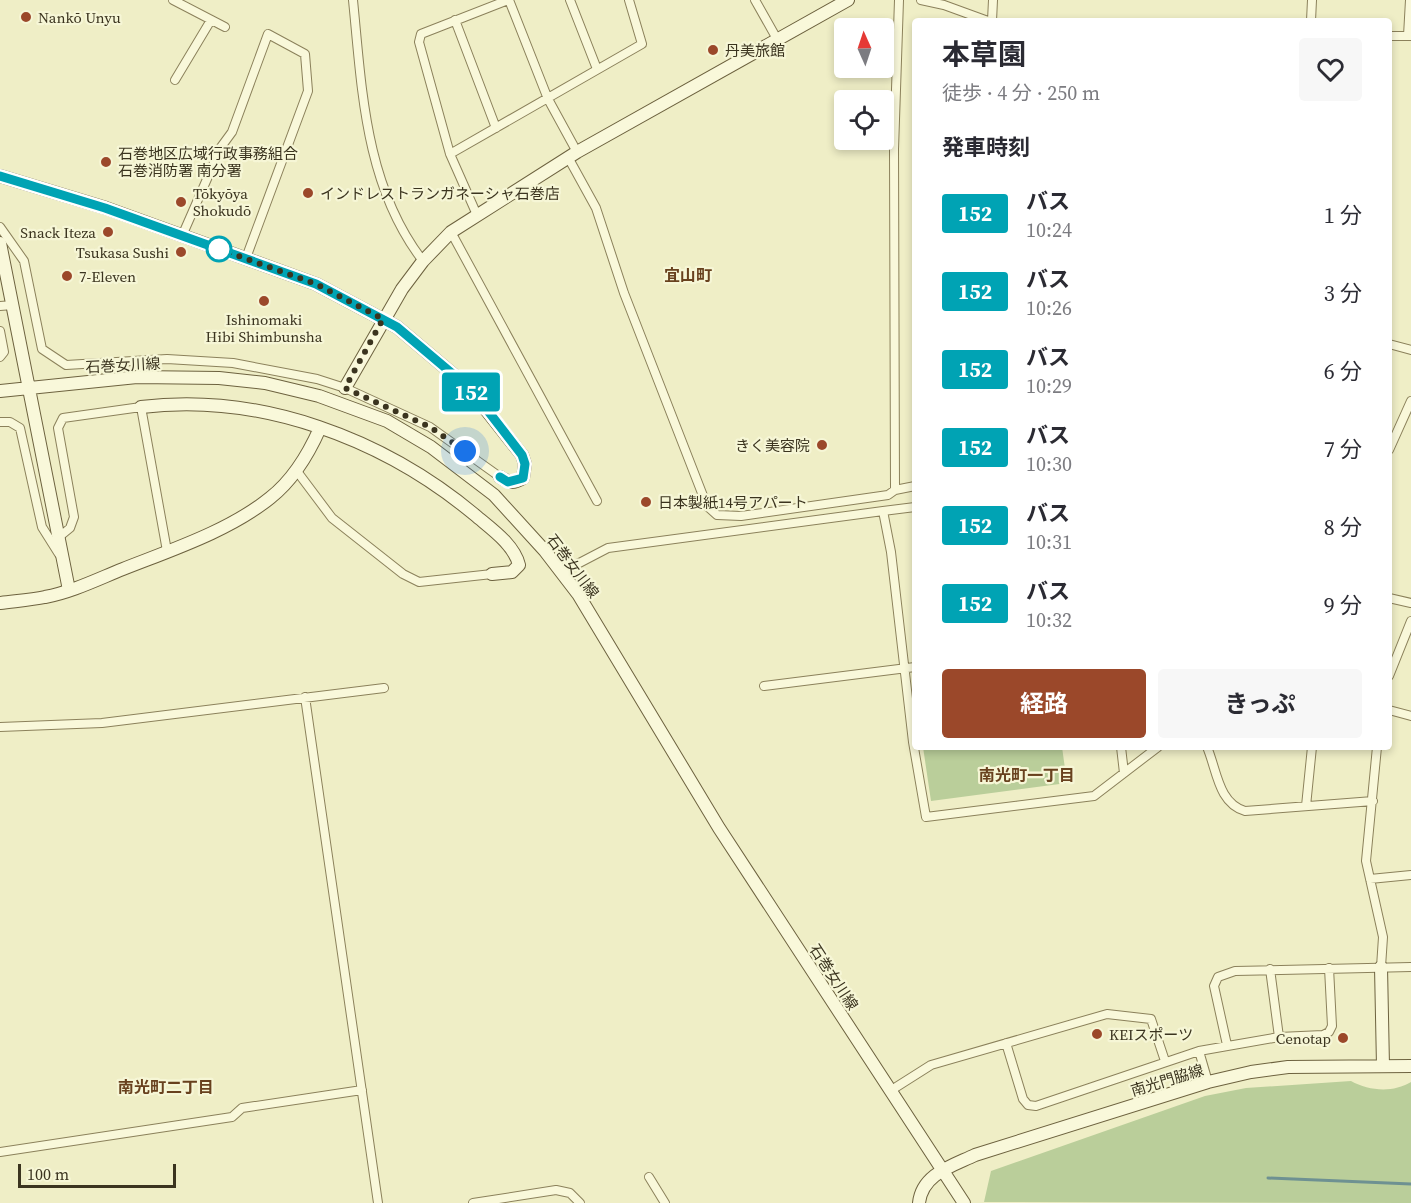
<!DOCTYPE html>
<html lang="ja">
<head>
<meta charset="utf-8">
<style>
  body { margin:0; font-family:"Source Serif 4","Noto Sans JP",serif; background:#f7f7f7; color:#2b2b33; height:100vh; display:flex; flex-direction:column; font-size:22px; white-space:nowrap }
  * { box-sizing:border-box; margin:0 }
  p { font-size:20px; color:#7c7c81 }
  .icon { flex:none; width:33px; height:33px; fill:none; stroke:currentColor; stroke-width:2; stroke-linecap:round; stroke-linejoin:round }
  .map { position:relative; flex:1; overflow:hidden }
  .sheet { position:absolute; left:912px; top:18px; width:480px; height:732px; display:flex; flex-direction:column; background:#fff; border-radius:6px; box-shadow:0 3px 9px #0003 }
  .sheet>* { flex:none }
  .badge { padding:0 12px; border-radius:4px; font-size:21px; line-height:39px }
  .needle { width:39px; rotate:357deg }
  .buttons { position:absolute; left:834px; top:18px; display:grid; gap:12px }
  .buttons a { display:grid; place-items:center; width:60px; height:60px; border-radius:6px; background:#fff; box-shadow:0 3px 9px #0003; font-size:30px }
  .scale { position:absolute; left:18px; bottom:15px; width:158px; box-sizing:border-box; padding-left:6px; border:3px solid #3b341f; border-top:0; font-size:16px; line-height:21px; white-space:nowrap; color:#3b341f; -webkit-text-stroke:4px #f6f6d6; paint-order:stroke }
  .you { position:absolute; width:30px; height:30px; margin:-15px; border:4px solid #fff; border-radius:50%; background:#1a73e8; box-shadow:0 0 0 9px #1a73e833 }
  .map>.badge { position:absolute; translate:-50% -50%; box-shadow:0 0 0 3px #fff }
  h2 { padding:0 30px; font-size:22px; line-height:54px }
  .round { display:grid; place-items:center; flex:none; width:63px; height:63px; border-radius:6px; background:#f7f7f7 }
  .headline { display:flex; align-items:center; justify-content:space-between; height:102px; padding:0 30px }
  h1 { font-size:28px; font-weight:700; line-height:45px }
  .action { display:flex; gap:12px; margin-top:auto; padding:12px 30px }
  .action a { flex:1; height:69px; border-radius:6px; background:#9b482a; color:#fff; font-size:24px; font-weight:700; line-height:69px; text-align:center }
  .action a+a { background:#f7f7f7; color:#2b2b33 }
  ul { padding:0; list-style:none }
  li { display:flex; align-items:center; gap:18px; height:78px; padding:0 30px }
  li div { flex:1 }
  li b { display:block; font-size:22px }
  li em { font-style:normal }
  li .badge { min-width:66px; font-weight:700; text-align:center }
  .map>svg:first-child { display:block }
  .green { fill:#bace9a }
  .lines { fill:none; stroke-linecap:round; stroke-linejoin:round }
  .stream { stroke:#6e9192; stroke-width:3 }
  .street-casing { stroke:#8b815b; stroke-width:10 }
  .secondary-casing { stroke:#6d623f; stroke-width:14 }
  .street { stroke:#f9f8da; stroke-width:8 }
  .secondary { stroke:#f9f8da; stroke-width:12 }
  .line-casing { stroke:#fff; stroke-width:14 }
  .line { stroke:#00a3b4; stroke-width:9 }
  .walk { stroke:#3b341f; stroke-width:6; stroke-dasharray:0 10.8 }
  .poi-dot { fill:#9b482a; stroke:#f6f6d6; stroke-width:2 }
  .stop-dot { fill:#fff; stroke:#00a3b4; stroke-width:3 }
  .labels { text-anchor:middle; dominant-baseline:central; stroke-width:4.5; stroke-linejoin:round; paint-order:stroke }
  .poi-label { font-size:15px; fill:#3b341f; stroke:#f6f6d6; text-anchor:start }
  .street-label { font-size:15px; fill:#3b341f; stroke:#f6f6d6 }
  .neighbourhood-label { font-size:16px; font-weight:bold; fill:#68411e; stroke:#f6f6d6 }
</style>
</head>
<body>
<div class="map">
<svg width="1411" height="1203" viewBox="0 0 1411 1203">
  <rect width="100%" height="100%" fill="#efeec6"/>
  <!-- green -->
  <path class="green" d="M923,747H1062L1067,783L931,801Z
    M1351,1081C1369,1091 1393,1093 1411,1082V1203L984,1202L991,1171L1205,1096L1246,1088Z"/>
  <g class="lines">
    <!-- stream -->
    <path class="stream" d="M1268,1178L1411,1184"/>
    <defs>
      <path id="street" d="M173,0L225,27
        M353,0C362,90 365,186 423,261
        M509,0L548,99L577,152
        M570,0L597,69
        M755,0L777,39
        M921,0L944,5L988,21
        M455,20L496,128
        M992,21L993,0
        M1311,21L1312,0
        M1389,36H1411
        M1408,36L1410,0
        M175,80L211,20
        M450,154L642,44L629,0
        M569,159L596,208L624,293L707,506L717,515L741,516L888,495L895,490L915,486
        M477,215L450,154L419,42L421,34L508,0
        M0,227L24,261L42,349L66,365L167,359L233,363L317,379L345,388L430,427L500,477
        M451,232L597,501
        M182,236L221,147L232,132L268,34L305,54L308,91L246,258
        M0,306L13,305
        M0,331L4,352L0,357
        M1389,344L1411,350
        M0,422H10L20,428L42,527L59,554
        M1389,450L1411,401
        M296,470L332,518L403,574L419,582L492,574
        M895,490L894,149L899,0
        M915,507L883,511L891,552L913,742L926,817L1094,796L1158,747
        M59,537L70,528L74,517L58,428L63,418L141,407L167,551
        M562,572L608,548L883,511
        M1389,598L1411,603
        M1389,676L1411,621
        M764,686L915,667
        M305,697L378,1203
        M1389,710L1411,716
        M0,727L102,723L384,688
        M1121,747L1124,773
        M1207,747C1217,770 1218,803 1245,811L1373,801
        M1377,747L1366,861L1383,937L1381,967
        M1306,806L1312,747
        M1370,879L1411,875
        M1270,969L1279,1037
        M1006,1043L1023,1099L1028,1105L1036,1106L1199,1051L1279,1037L1323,1035L1329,1032L1332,1026L1329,968
        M1227,1045L1214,986L1218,977L1235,971L1411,967
        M1199,1051L1208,1082
        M890,1091L931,1065L1107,1014L1151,1019L1165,1061
        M0,1152L232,1117L242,1108L362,1090
        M649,1177L665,1203
        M473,1203L556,1190L570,1193L580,1203"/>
      <path id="secondary" d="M0,176L106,208L316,284L397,327L461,381L487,411L522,455L525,464L523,478C513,484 509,483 500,477
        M0,243L69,590
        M345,388L402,289L423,261L451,232L577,152L848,0
        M0,391L137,377L219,378L265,383L319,396L387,421L431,447L494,495L545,551L578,594L719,828L964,1203
        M141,407C260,392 384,439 475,515C490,528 514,544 519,565L512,572L492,574
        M0,603C15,601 31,600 45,597C72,592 98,579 123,569C171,550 229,531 270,498C293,480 309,453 320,428
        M1381,967L1383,1066
        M919,1203C922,1174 952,1166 975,1155L1208,1082L1251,1072L1288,1067L1411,1066"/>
    </defs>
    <!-- street casing -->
    <use href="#street" class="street-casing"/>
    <!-- secondary casing -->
    <use href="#secondary" class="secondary-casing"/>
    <!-- street -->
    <use href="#street" class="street"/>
    <!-- secondary -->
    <use href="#secondary" class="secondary"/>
  </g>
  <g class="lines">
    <defs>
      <path id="line" d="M0,176L105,208L316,284L397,327L461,381L488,411L522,455L525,464L523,478L508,482L500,477"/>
    </defs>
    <!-- line casing -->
    <use href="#line" class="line-casing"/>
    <!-- line -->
    <use href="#line" class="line"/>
    <!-- walk -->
    <path class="walk" d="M219,249L316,284L383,319L345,388L430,427L465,451"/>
  </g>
  <!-- markers -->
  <g class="poi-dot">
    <circle cx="26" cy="17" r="6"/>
    <circle cx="713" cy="50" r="6"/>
    <circle cx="106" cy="162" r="6"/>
    <circle cx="308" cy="193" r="6"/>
    <circle cx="181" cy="202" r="6"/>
    <circle cx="108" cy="232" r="6"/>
    <circle cx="181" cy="252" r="6"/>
    <circle cx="67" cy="276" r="6"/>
    <circle cx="264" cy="301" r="6"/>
    <circle cx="822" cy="445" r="6"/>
    <circle cx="646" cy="502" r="6"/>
    <circle cx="1097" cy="1034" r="6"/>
    <circle cx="1343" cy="1038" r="6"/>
  </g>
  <circle class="stop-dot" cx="219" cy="249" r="12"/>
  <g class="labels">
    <!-- poi labels -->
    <g class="poi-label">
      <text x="38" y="17">Nankō Unyu</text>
      <text x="725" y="50">丹美旅館</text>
      <text x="118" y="153">石巻地区広域行政事務組合<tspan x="118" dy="17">石巻消防署 南分署</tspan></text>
      <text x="193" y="193">Tōkyōya<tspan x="193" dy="17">Shokudō</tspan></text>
      <text x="320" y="193">インドレストランガネーシャ石巻店</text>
      <text x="96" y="232" text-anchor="end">Snack Iteza</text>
      <text x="169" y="252" text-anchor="end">Tsukasa Sushi</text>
      <text x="79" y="276">7-Eleven</text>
      <text x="264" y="319" text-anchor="middle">Ishinomaki<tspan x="264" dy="17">Hibi Shimbunsha</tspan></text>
      <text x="810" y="445" text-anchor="end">きく美容院</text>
      <text x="658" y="502">日本製紙14号アパート</text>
      <text x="1109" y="1034">KEIスポーツ</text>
      <text x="1331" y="1038" text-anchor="end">Cenotap</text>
    </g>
    <!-- street labels -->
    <g class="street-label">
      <text transform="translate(123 365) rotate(-3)">石巻女川線</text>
      <text transform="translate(573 566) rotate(53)">石巻女川線</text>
      <text transform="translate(834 977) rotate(57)">石巻女川線</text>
      <text transform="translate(1167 1080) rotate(-17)">南光門脇線</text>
    </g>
    <!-- neighbourhood labels -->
    <g class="neighbourhood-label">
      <text x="688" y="275">宜山町</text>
      <text x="1027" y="775">南光町一丁目</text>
      <text x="166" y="1087">南光町二丁目</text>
    </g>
  </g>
</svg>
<div class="buttons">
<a><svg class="needle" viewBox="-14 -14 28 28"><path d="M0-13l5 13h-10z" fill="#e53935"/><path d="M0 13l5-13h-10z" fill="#7c7c81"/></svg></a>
<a><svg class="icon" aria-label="locate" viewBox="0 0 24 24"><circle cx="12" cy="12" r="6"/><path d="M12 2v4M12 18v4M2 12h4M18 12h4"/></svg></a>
</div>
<div class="scale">100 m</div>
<div class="you" style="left:465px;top:451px"></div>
<b class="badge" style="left:471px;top:392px;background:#00a3b4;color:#fff">152</b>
<section class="sheet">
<div class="headline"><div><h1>本草園</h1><p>徒歩 · 4 分 · 250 m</p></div><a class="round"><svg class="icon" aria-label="heart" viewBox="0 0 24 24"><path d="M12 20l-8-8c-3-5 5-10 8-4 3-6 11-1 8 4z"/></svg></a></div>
<h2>発車時刻</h2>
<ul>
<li><span class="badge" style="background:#00a3b4;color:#fff">152</span><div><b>バス</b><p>10:24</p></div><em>1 分</em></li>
<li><span class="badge" style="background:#00a3b4;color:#fff">152</span><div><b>バス</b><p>10:26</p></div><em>3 分</em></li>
<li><span class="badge" style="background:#00a3b4;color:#fff">152</span><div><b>バス</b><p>10:29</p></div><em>6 分</em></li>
<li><span class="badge" style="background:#00a3b4;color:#fff">152</span><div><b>バス</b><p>10:30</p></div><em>7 分</em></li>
<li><span class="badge" style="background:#00a3b4;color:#fff">152</span><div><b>バス</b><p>10:31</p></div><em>8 分</em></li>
<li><span class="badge" style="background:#00a3b4;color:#fff">152</span><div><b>バス</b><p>10:32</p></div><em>9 分</em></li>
</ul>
<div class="action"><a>経路</a><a>きっぷ</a></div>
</section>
</div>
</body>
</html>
